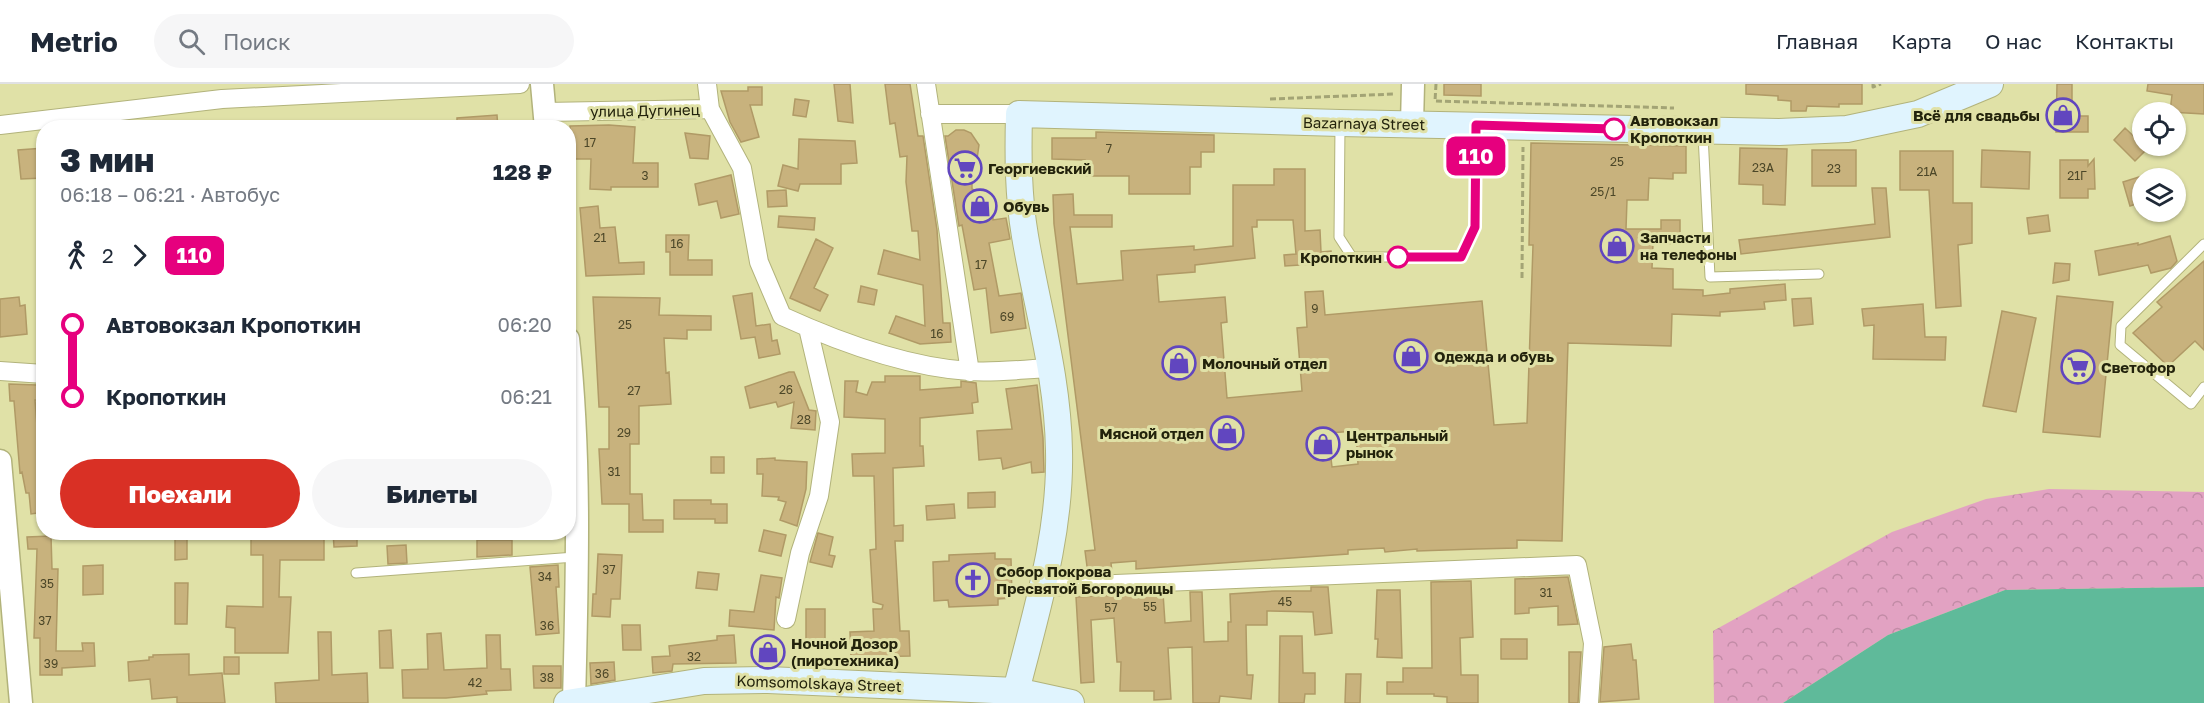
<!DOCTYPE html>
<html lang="ru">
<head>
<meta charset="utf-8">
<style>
  body { margin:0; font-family:"Golos Text",sans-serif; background:#f6f6f7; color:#1f2937; height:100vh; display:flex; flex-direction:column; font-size:22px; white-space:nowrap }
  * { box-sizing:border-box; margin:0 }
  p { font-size:20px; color:#747a83 }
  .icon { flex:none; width:33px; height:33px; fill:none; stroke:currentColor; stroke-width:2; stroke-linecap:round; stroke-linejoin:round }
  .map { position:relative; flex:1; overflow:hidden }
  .panel { position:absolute; left:36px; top:36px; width:540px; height:420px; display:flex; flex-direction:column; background:#fff; border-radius:24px; box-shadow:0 2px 4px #0004 }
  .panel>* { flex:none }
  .badge { padding:0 12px; border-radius:9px; font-size:21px; line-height:39px }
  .buttons { position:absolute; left:2132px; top:18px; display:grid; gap:12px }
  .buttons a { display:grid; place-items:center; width:54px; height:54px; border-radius:50%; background:#fff; box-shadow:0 2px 4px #0004; font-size:30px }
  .map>.badge { position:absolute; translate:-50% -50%; box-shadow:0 0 0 3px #fff }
  .legs { display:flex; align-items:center; gap:9px; height:66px; padding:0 24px; font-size:20px }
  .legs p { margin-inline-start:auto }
  .overview { display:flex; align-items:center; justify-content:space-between; height:102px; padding:0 24px }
  h1 { font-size:33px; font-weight:800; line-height:45px }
  .primary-button { display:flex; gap:12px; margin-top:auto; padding:12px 24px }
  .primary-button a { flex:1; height:69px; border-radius:36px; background:#d93025; color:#fff; font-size:24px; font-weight:800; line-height:69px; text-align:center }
  .primary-button a+a { background:#f6f6f7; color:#1f2937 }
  ul { padding:0 24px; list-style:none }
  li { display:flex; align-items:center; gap:21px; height:72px; font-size:22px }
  li i { display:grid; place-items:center; width:9px; height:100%; margin:0 8px; background:currentColor }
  li i::after { content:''; width:15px; height:15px; margin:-8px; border:4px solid; border-radius:50%; background:#fff }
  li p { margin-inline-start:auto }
  li:first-child i { background:linear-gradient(#0000 50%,currentColor 0) }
  li:last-child i { background:linear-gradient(currentColor 50%,#0000 0) }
  header { display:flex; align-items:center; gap:36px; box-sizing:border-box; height:84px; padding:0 30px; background:#fff; border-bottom:2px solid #e0e1e3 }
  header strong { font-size:28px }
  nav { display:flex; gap:33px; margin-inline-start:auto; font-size:21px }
  .search { width:420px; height:54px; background:#f6f6f7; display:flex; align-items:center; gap:15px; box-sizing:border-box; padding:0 21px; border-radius:33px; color:#747a83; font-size:22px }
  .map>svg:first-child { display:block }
  .forest { fill:url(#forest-crowns) }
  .water { fill:#5fba9a }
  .building { fill:#c8b27d; stroke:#b09a66; stroke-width:1.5; fill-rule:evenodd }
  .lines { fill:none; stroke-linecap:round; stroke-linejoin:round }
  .service-casing { stroke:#b2b37b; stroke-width:11 }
  .minor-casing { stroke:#b2b37b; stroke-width:20 }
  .tertiary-casing { stroke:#b2b37b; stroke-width:25 }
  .secondary-casing { stroke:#b2b37b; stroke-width:28 }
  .path { stroke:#a3a475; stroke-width:3; stroke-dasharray:6 3; stroke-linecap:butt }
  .service { stroke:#fff; stroke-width:9 }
  .minor { stroke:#fff; stroke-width:18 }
  .tertiary { stroke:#fff; stroke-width:22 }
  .secondary { stroke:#e0f4fe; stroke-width:26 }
  .line-1-casing { stroke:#fff; stroke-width:14 }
  .line-1 { stroke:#e6007e; stroke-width:9 }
  .stop-1-dot { fill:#fff; stroke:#e6007e; stroke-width:3 }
  .labels { text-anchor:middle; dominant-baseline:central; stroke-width:6; stroke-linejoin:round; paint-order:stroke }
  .number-label { font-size:12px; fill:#4c4728 }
  .street-label { font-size:15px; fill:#23230c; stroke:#e0e1a7 }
  .poi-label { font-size:15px; font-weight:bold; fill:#23230c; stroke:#e0e1a7; text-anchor:start }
  .stop-label { font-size:15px; font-weight:bold; fill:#23230c; stroke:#e0e1a7; text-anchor:start }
</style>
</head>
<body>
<header>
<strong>Metrio</strong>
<div class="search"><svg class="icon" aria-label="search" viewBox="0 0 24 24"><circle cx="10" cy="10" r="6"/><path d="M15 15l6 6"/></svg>Поиск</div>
<nav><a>Главная</a><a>Карта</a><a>О нас</a><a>Контакты</a></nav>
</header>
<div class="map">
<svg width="2204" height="619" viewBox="0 0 2204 619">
  <defs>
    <pattern id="forest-crowns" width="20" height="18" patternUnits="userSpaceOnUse" patternTransform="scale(1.5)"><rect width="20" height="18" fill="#e2a2c2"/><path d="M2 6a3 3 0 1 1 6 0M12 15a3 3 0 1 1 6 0" fill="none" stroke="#c28ba6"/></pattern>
  </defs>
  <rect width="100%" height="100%" fill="#e0e1a7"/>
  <!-- forest -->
  <path class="forest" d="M2049,405L2204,408V503L2005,506L1888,551L1783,619H1714L1713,547L1892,448L1986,415Z"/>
  <!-- water -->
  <path class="water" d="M2204,503V619H1783L1888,551L2005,506Z"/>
  <!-- building -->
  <path class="building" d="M834,0H850L853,39L838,37Z
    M885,0H910L918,52H923L937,146L943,239H950L951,258L920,260L889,249L896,232L925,242L923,201L878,190L884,166L920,176L918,147H912L906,98L907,72L900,73L895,39L890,40Z
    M1444,0H1481V12L1444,11Z
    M1746,0H1862V20H1839V23L1807,22L1806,27H1791V17L1778,16V12L1746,10Z
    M2057,0H2072V32H2088V48H2056Z
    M2148,0H2204V30L2170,28L2172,11L2147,7Z
    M748,3H762V21H750L759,53L741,58L730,38L721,7H748Z
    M795,15L809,17L806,33L793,31Z
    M497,31L498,44H457V34Z
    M609,41L635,43L633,79H658V103H611V106L590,105L591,75H571L570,42Z
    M2125,44L2147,65L2135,77L2114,56Z
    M956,46H964L971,49L979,61L977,75L972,79V105L990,115L993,122V136L1006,134L1010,155L989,159L999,212L1021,209L1026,244L991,249L986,204L974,206L962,141L959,142L945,52H948Z
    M1096,48L1214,51V68H1201V83H1190V110H1129V92H1085V76L1052,75V54H1096Z
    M685,49L710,52L708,75L690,74Z
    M799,55L855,57L857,79L841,80V100H800L798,107L778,102L783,81L798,85Z
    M1531,59L1686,62V89H1673V95L1649,94L1648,116H1627L1626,145H1661V136H1680V160L1653,159L1652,184L1673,185V205L1703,206V212L1730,209V205L1785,200L1786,216L1764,218L1765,225L1720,228V232L1672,230L1671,262L1568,259L1562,457L1517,456V464L1476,465L1417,467V465L1385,468L1384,464L1348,466V470L1136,485V477L1111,479L1112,488L1088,490L1085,467L1095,466L1054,140L1053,111L1073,110L1074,131H1112V143H1070L1077,200L1123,196L1121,167L1194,162V166L1233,162V101H1274V85H1305V147L1320,146L1321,168L1331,167L1332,179L1285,182L1284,171L1296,170L1293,136H1257V143H1252L1255,174L1195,181V188L1157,191L1159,218L1225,213L1227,238L1221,239L1227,314L1302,307L1297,244L1307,243L1305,208L1323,207L1325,231L1482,217L1494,341L1527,339L1533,161H1529ZM1356,347L1358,380L1332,383L1328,349Z
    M44,64V94L21,95L18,66Z
    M1740,64L1787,65L1785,121L1763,120V101L1739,100Z
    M1812,66H1856V102H1812Z
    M1982,66L2030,68L2029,105L1981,103Z
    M1900,67H1953V119H1972V159L1958,161L1961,222L1936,224L1929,106H1900Z
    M2094,75L2095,105H2088V114H2060V76H2088V82Z
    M731,91L739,130L721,134L717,117L699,121L695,100Z
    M2142,92V118L2130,122L2123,98Z
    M1872,104H1886L1890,153L1741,170L1739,156L1875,140Z
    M786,106L787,122L768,123L767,107Z
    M598,122L600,144L615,143L619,179L644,178V190L586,192L580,124Z
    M2048,131L2050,147L2029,150L2027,134Z
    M779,132L815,134L814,146L778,143Z
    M666,151H689L688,176H712V191H670V168H666Z
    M2170,152L2177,177L2171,184L2151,189L2148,181L2099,191L2095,167L2138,159V161Z
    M816,155L833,164L814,204L828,211L820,227L790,214Z
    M2204,177V266L2195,257L2168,282L2133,249L2162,223L2157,218Z
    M2055,179L2070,180L2069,196L2053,199Z
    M861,202L877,206L874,221L858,218Z
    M752,209L756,242L770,240L772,257L777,256L780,270L759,274L755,253L741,255L733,212Z
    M2057,212L2113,218L2100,353L2043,348Z
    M19,213L20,222L25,221L27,250L0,253V215Z
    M593,213L660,214L659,231L711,232V246H687V255L664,254L666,289L669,288L671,320L639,322V360H630V410H642L643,436H663V448H629V420H602L599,365H609V323H599Z
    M1811,214L1813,240L1794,242L1792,215Z
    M1923,220L1925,253H1946L1945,276L1873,275L1874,241L1864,242L1862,225Z
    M2002,227L2036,234L2016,328L1983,322Z
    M789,288H794L809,326L816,327L815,346L791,344L794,318L778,323L776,318L750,324L745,303Z
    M885,292H920V306L961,303V297L976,299L978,318L972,319L973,329L920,334V362H923L924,382L893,384L894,442L903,441V457H895L900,547H909L910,572L851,573L850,548L874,547L873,525H882L883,521L873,518L870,466L876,465L874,392H853L852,370L885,369V335L844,333L845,297H858L856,308L867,311L872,298H885Z
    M9,300L37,301L38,316H35L39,368L44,367V428L31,430L29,409H26L22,388L20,389L14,317H10Z
    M1037,301L1043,354L1044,388L1032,389L1031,378L1003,385L1001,374L979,376L977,347L1012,345L1006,305Z
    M711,373H724V389H711Z
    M775,374V376L807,378L806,405L797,442L780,436L786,418L778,416L779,413L762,412L763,390H757V375Z
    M995,408V423L968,424V409Z
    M674,416H711V420H727V439H715V435H674Z
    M954,420L955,434L927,436L926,422Z
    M764,446L786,451L781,472L759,467Z
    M175,448H187V475L175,476Z
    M251,448H267V455H324V476H280L279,513H291L288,569H235V544L226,543L227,522L263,523V471H251Z
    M333,448H357V462L334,463Z
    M818,449L833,453L829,471L835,472L832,483L810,478Z
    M51,452L52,485H58L56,567H83L82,559H94L95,582L62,584V591H40V554H34L37,465H28L27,453Z
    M477,456H512V471L477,473Z
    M406,461L407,479L388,480L387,462Z
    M995,469V475H1011L1012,514L998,515V521L949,523L948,516L934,517L933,478L949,477V471Z
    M598,470L622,471L620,515H611L610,533L592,532L593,510H596Z
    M103,481V510L83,511V482Z
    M558,481L559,503H556L559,549L536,551L530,483Z
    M698,488L719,490L717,506L696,504Z
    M761,491L782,494L779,514L776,513L774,546L729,542L730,526L754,528Z
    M1568,493L1578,540L1558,541V522L1529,524V529L1515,530V495Z
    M1471,497L1473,553L1460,554L1461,591H1478V619H1447V613L1434,612V610H1387V598H1403V584H1432L1431,498Z
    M175,499H188L187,540H175Z
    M1311,503H1328L1332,549L1315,551L1313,528L1267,527V541H1246L1247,591H1253L1251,615L1220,612L1219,619H1193L1192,563L1168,564L1171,615L1154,616V607H1120L1121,578H1117L1114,534L1091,536L1094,598L1081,599L1076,513L1163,509L1165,539L1191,537L1190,508H1202L1204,558L1228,557V538H1231L1230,510L1275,507H1311Z
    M1377,506H1400L1402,574L1377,573L1378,555H1375Z
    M806,525H825V558H806Z
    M622,541H640L641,566H623Z
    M391,546L393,584H380L379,547Z
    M318,548H331L332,591L367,589L368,619H276L275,599L319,596Z
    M441,549L444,586L487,584L486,551H500L501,585H510L511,606L486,607L487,610L446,614H403L402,586L428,585L427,550Z
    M734,551L736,579L673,580L672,587L653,589L652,573L670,572L669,562L717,556V552Z
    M1280,552H1302L1303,589H1315V610H1305L1304,619H1279Z
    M1501,555H1527V575H1501Z
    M1631,560L1633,576H1636L1639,615L1600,618L1604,563Z
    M762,564L775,567L774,581H761Z
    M1569,568H1581L1578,619H1569Z
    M189,570V591L222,589L225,619H177V613L152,615L150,595L129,597L128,578L149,576V573H153V571Z
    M224,573H239V590H224Z
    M614,578L615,596L591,600L590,579Z
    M533,582H561V604H534Z
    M1346,590H1361L1360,619H1345Z"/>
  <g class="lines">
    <defs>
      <path id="service" d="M1340,42L1339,153L1352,173H1461L1475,143L1476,44
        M1703,50L1710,193L1819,190
        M2204,160L2121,242L2120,261L2191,320L2204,303
        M356,489L575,473"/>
      <path id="minor" d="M707,0L710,25L742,84L759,178L782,232C839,258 906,283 969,287C996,289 1025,285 1052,284
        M926,0L970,288
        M545,28L710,25
        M930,30H1019
        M0,41L222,15L520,0
        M0,287L44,290
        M1043,503L1577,481L1593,559L1589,619
        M786,535L800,469L819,412L830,338L808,244"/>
      <path id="tertiary" d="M542,0L546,44
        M1412,40L1413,0
        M568,255C581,376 577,497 574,618
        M0,377L21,619"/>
      <path id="secondary" d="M1016,607C1036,528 1061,449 1059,367C1058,293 1037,224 1025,152C1018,111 1018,71 1019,30L1340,39L1779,48L1847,45L1918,30L1990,0
        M567,619L704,597L768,596L1016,607L1071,619"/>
    </defs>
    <!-- service casing -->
    <use href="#service" class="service-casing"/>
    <!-- minor casing -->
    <use href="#minor" class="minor-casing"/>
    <!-- tertiary casing -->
    <use href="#tertiary" class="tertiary-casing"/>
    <!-- secondary casing -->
    <use href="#secondary" class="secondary-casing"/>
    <!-- path -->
    <path class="path" d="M1436,0L1435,17L1674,24
      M1873,0V3L1881,0
      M1270,15L1395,10
      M1522,194L1523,63"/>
    <!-- service -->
    <use href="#service" class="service"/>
    <!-- minor -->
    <use href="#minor" class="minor"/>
    <!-- tertiary -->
    <use href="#tertiary" class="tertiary"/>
    <!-- secondary -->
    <use href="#secondary" class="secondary"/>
  </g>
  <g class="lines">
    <defs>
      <path id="line-1" d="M1398,173H1461L1475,143L1476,41L1614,45"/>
    </defs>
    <!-- line-1 casing -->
    <use href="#line-1" class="line-1-casing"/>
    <!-- line-1 -->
    <use href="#line-1" class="line-1"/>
  </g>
  <!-- icons -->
  <defs>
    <symbol id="shop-ring" viewBox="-11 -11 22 22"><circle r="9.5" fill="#e0e1a7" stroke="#6146bf" stroke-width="1.5"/><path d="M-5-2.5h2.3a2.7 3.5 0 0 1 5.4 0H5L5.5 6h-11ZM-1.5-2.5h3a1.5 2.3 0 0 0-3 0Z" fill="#6146bf"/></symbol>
    <symbol id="supermarket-ring" viewBox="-11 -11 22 22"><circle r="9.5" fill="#e0e1a7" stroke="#6146bf" stroke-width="1.5"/><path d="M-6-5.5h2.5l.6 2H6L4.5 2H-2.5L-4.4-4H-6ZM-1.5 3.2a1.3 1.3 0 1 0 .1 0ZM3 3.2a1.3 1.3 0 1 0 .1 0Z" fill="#6146bf"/></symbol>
    <symbol id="church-ring" viewBox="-11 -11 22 22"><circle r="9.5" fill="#e0e1a7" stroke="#6146bf" stroke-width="1.5"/><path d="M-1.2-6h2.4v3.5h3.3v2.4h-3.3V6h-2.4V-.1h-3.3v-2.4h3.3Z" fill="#6146bf"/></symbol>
  </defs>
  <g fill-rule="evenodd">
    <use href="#shop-ring" x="2044" y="12" width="38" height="38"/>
    <use href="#supermarket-ring" x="946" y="65" width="38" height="38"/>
    <use href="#shop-ring" x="961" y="103" width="38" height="38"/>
    <use href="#shop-ring" x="1598" y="143" width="38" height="38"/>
    <use href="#shop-ring" x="1392" y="253" width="38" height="38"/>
    <use href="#shop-ring" x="1160" y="260" width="38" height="38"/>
    <use href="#supermarket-ring" x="2059" y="264" width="38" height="38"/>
    <use href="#shop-ring" x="1208" y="330" width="38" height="38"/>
    <use href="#shop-ring" x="1304" y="341" width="38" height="38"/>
    <use href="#church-ring" x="954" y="477" width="38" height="38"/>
    <use href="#shop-ring" x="749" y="549" width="38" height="38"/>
  </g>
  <!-- markers -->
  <g class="stop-1-dot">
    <circle cx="1614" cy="45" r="10"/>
    <circle cx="1398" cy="173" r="10"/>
  </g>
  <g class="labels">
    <!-- number labels -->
    <g class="number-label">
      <text x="590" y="58">17</text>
      <text x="1109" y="64">7</text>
      <text x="1617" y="77">25</text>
      <text x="1763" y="83">23А</text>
      <text x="1834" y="84">23</text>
      <text x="1927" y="87">21А</text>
      <text x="645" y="91">3</text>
      <text x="2077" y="91">21Г</text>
      <text x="1603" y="107">25/1</text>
      <text x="600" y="153">21</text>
      <text x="677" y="159">16</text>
      <text x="981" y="180">17</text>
      <text x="1315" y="224">9</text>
      <text x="1007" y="232">69</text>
      <text x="625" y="240">25</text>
      <text x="937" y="249">16</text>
      <text x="786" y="305">26</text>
      <text x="634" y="306">27</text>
      <text x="804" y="335">28</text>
      <text x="624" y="348">29</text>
      <text x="614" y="387">31</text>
      <text x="609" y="485">37</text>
      <text x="545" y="492">34</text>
      <text x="47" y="499">35</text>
      <text x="1546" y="508">31</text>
      <text x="1285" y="517">45</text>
      <text x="1150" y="522">55</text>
      <text x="1111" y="523">57</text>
      <text x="45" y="536">37</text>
      <text x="547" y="541">36</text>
      <text x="694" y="572">32</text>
      <text x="51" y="579">39</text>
      <text x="602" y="589">36</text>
      <text x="547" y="593">38</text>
      <text x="475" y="598">42</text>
    </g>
    <!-- street labels -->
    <g class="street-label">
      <text transform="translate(645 26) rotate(-1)">улица Дугинец</text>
      <text transform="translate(1364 39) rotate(1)">Bazarnaya Street</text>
      <text transform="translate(819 599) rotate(2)">Komsomolskaya Street</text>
    </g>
    <!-- poi labels -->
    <g class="poi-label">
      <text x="2040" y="31" text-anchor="end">Всё для свадьбы</text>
      <text x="988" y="84">Георгиевский</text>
      <text x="1003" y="122">Обувь</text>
      <text x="1640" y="153">Запчасти<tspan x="1640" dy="17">на телефоны</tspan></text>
      <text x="1434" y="272">Одежда и обувь</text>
      <text x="1202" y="279">Молочный отдел</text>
      <text x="2101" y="283">Светофор</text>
      <text x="1204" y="349" text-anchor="end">Мясной отдел</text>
      <text x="1346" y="351">Центральный<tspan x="1346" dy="17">рынок</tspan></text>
      <text x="996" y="487">Собор Покрова<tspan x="996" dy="17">Пресвятой Богородицы</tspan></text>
      <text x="791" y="559">Ночной Дозор<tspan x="791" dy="17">(пиротехника)</tspan></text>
    </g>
    <!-- stop labels -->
    <g class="stop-label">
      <text x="1630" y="36">Автовокзал<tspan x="1630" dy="17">Кропоткин</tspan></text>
      <text x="1382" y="173" text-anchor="end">Кропоткин</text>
    </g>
  </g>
</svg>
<div class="buttons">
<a><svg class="icon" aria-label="locate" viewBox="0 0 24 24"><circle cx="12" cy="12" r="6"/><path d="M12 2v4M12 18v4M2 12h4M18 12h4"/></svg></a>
<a><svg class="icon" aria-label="layers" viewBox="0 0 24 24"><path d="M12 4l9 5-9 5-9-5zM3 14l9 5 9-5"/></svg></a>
</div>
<b class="badge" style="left:1476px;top:72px;background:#e6007e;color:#fff">110</b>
<section class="panel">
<div class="overview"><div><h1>3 мин</h1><p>06:18 – 06:21 · Автобус</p></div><b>128 ₽</b></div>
<div class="legs"><svg class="icon" aria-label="walk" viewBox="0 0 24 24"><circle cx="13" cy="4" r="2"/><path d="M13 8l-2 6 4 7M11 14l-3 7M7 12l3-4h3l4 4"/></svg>2<svg class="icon" aria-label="forward" viewBox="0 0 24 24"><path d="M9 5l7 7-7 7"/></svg><b class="badge" style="background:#e6007e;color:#fff">110</b></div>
<ul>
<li><i style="color:#e6007e"></i><b>Автовокзал Кропоткин</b><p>06:20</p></li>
<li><i style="color:#e6007e"></i><b>Кропоткин</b><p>06:21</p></li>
</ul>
<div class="primary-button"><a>Поехали</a><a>Билеты</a></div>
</section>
</div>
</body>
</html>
